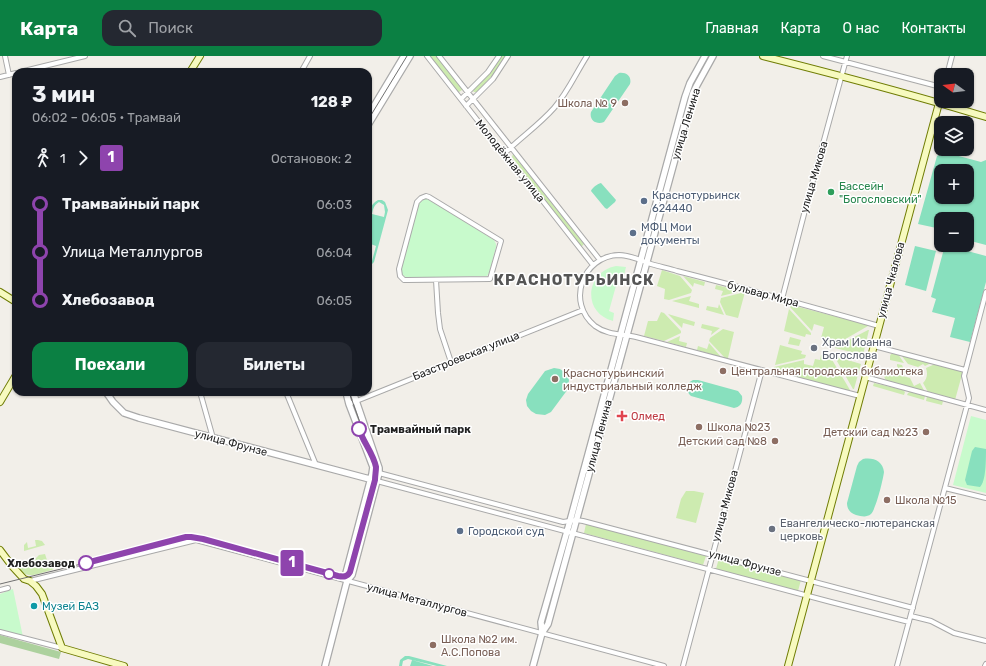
<!DOCTYPE html>
<html lang="ru">
<head>
<meta charset="utf-8">
<style>
  body { margin:0; font-family:Rubik,sans-serif; background:#242831; color:#f1f3f6; height:100vh; display:flex; flex-direction:column; font-size:15px; white-space:nowrap }
  * { box-sizing:border-box; margin:0 }
  p { font-size:13px; color:#9ea1a6 }
  .icon { flex:none; width:22px; height:22px; fill:none; stroke:currentColor; stroke-width:2; stroke-linecap:round; stroke-linejoin:round }
  .map { position:relative; flex:1; overflow:hidden }
  .drawer { position:absolute; left:12px; top:12px; width:360px; height:328px; display:flex; flex-direction:column; background:#171b24; border-radius:12px; box-shadow:0 1px 3px #0004 }
  .drawer>* { flex:none }
  .badge { padding:0 8px; border-radius:3px; font-size:14px; line-height:26px }
  .needle { width:26px; rotate:285deg }
  .tools { position:absolute; left:934px; top:12px; display:grid; gap:8px }
  .tools a { display:grid; place-items:center; width:40px; height:40px; border-radius:8px; background:#171b24; box-shadow:0 1px 3px #0004; font-size:20px }
  .map>.badge { position:absolute; translate:-50% -50%; box-shadow:0 0 0 2px #fff }
  .legs { display:flex; align-items:center; gap:6px; height:44px; padding:0 20px; font-size:13px }
  .legs p { margin-inline-start:auto }
  .headline { display:flex; align-items:center; justify-content:space-between; height:68px; padding:0 20px }
  h1 { font-size:22px; font-weight:700; line-height:30px }
  .cta { display:flex; gap:8px; margin-top:auto; padding:8px 20px }
  .cta a { flex:1; height:46px; border-radius:12px; background:#0b8043; color:#fff; font-size:16px; font-weight:700; line-height:46px; text-align:center }
  .cta a+a { background:#242831; color:#f1f3f6 }
  ul { padding:0 20px; list-style:none }
  li { display:flex; align-items:center; gap:14px; height:48px; font-size:15px }
  li i { display:grid; place-items:center; width:6px; height:100%; margin:0 5px; background:currentColor }
  li i::after { content:''; width:10px; height:10px; margin:-5px; border:3px solid; border-radius:50%; background:#171b24 }
  li p { margin-inline-start:auto }
  li:first-child i { background:linear-gradient(#0000 50%,currentColor 0) }
  li:last-child i { background:linear-gradient(currentColor 50%,#0000 0) }
  header { display:flex; align-items:center; gap:24px; box-sizing:border-box; height:56px; padding:0 20px; background:#0b8043; color:#fff }
  header strong { font-size:19px }
  nav { display:flex; gap:22px; margin-inline-start:auto; font-size:14px }
  .search { width:280px; height:36px; background:#242831; display:flex; align-items:center; gap:10px; box-sizing:border-box; padding:0 14px; border-radius:12px; color:#9ea1a6; font-size:15px }
  .map>svg:first-child { display:block }
  .grass { fill:#cdebb0 }
  .forest { fill:#add19e }
  .park { fill:#c8facc }
  .pitch { fill:#88e0be; fill-rule:evenodd }
  .lines { fill:none; stroke-linecap:round; stroke-linejoin:round }
  .minor-casing { stroke:#a9a9a9; stroke-width:6 }
  .tertiary-casing { stroke:#a9a9a9; stroke-width:8 }
  .secondary-casing { stroke:#707d05; stroke-width:8 }
  .minor { stroke:#fff; stroke-width:4 }
  .tertiary { stroke:#fff; stroke-width:5.5 }
  .secondary { stroke:#f7fabf; stroke-width:6 }
  .tram { stroke:#707070; stroke-width:1 }
  .line-1-casing { stroke:#fff; stroke-width:9 }
  .line-1 { stroke:#8e44ad; stroke-width:6 }
  .education-dot { fill:#8d6e63; stroke:#fff; stroke-width:1.5 }
  .leisure-dot { fill:#2e9e5b; stroke:#fff; stroke-width:1.5 }
  .service-dot { fill:#5c6f8a; stroke:#fff; stroke-width:1.5 }
  .worship-dot { fill:#6b7280; stroke:#fff; stroke-width:1.5 }
  .health-dot { fill:#e0444e; stroke:#fff; stroke-width:1.5 }
  .stop-1-dot { fill:#fff; stroke:#8e44ad; stroke-width:2 }
  .culture-dot { fill:#0f9aa8; stroke:#fff; stroke-width:1.5 }
  .labels { text-anchor:middle; dominant-baseline:central; stroke-width:3; stroke-linejoin:round; paint-order:stroke }
  .education-label { font-size:11px; fill:#785e54; stroke:#fff; text-anchor:start }
  .street-label { font-size:11px; fill:#222; stroke:#fff }
  .leisure-label { font-size:11px; fill:#27864d; stroke:#fff; text-anchor:start }
  .service-label { font-size:11px; fill:#4e5e75; stroke:#fff; text-anchor:start }
  .worship-label { font-size:11px; fill:#5b616d; stroke:#fff; text-anchor:start }
  .health-label { font-size:11px; fill:#be3a42; stroke:#fff; text-anchor:start }
  .stop-label { font-size:11px; font-weight:bold; fill:#222; stroke:#fff; text-anchor:start }
  .culture-label { font-size:11px; fill:#0d838f; stroke:#fff; text-anchor:start }
  .district-label { font-size:15px; font-weight:bold; letter-spacing:1px; fill:#555; stroke:#fff }
</style>
</head>
<body>
<header>
<strong>Карта</strong>
<div class="search"><svg class="icon" aria-label="search" viewBox="0 0 24 24"><circle cx="10" cy="10" r="6"/><path d="M15 15l6 6"/></svg>Поиск</div>
<nav><a>Главная</a><a>Карта</a><a>О нас</a><a>Контакты</a></nav>
</header>
<div class="map">
<svg width="986" height="610" viewBox="0 0 986 610">
  <rect width="100%" height="100%" fill="#f2efe9"/>
  <!-- grass -->
  <path class="grass" d="M430,0H437L462,31V34L459,36L456,35Z
    M501,0H506C497,14 488,25 477,36H474L473,35L474,33L489,18Z
    M513,98L584,188L581,191L512,101Z
    M662,214L680,220L692,234L691,237L669,244L664,243L665,233L657,230Z
    M683,220L705,226L704,230L694,227L693,231Z
    M716,229L742,235L721,240L723,235L715,233Z
    M745,236L738,262L726,259L720,246L721,242Z
    M691,240L689,245L699,248V252L672,245Z
    M719,248L724,259L706,254L707,250L718,252Z
    M791,249L868,269V270L835,289L832,292L829,291V290L824,288L826,283L821,282L824,271L814,268L812,275L790,251Z
    M789,253L811,277V279L806,278L805,281L784,275Z
    M661,256L664,257L681,275V277L664,285L644,280L648,265H657Z
    M668,258L695,266L694,270L683,267L682,272Z
    M702,268L720,272L711,279L712,275L701,272Z
    M723,273L734,276L728,302H725L709,285L710,282Z
    M868,274H869L863,299L835,292L837,290Z
    M680,280L679,285L687,287L686,291L667,286Z
    M790,281L801,284L799,290L788,288Z
    M709,287L721,301L697,294L698,290L707,293Z
    M780,289L802,295L801,298L806,299L805,302L775,309Z
    M891,298H898L904,307L890,304V300Z
    M821,299L825,300L827,299H831V302L850,334V335L773,315L774,311L804,304V308L813,310L815,303L820,304Z
    M901,299L931,307L925,310L923,308L918,311L908,308Z
    M834,300L861,308L854,333H853Z
    M897,308L902,309L904,314H908L909,315L904,318L900,317L899,315L895,316L896,315L899,313L897,310Z
    M935,308L963,315L955,344L928,336L923,327C927,323 928,318 926,312Z
    M887,316L910,322L914,330L920,327L925,336L887,325L885,323L884,320Z
    M874,327L903,334L905,336L904,339L873,330Z
    M910,336L925,340L924,344L907,339L908,337Z
    M927,340L943,345L942,349L926,345Z
    M686,435H694L704,437L696,467L676,462L681,443Z
    M586,468L706,500L703,509L584,477Z
    M35,484H38L42,485L45,489L24,495V489L27,486L28,492L36,490Z
    M45,498L48,507L53,506L54,512L52,514C35,518 26,526 15,507V506L19,505H24L26,511L35,508L34,504L39,499Z
    M719,502L764,514L765,517L780,521L782,519L801,524L798,535L716,513Z"/>
  <!-- forest -->
  <path class="forest" d="M0,579L61,596L59,603L0,587Z"/>
  <!-- park -->
  <path class="park" d="M424,143H428L494,184L496,188V191L489,217L487,220L408,222C403,220 401,218 401,213L419,147Z
    M616,210L626,211L624,219H619L609,255L614,257L613,265C582,257 585,216 616,210Z
    M971,360L986,364V437L953,429Z
    M13,533L23,581L0,574V538Z"/>
  <!-- pitch -->
  <path class="pitch" d="M619,17C627,16 632,21 630,28L604,66C596,69 589,64 591,56L615,20Z
    M944,96L981,106L986,104V189L967,184V163H941V173L918,168L937,100ZM941,115H967V141H941Z
    M601,127L616,144L615,146L607,153L605,152L591,135C592,132 597,128 601,127Z
    M378,144H382L385,146L388,154L374,206L368,212V209L372,205L376,190L368,187C368,174 364,151 378,144ZM379,146L384,149L385,156L384,161L372,158C373,153 374,149 379,146Z
    M945,189L986,200V226L970,286L950,281L955,262L932,256L936,243L931,241Z
    M915,190L936,195L926,235L905,229Z
    M554,312L560,313L567,318L569,324L568,333L551,356L545,359L536,358L531,355L527,350L526,344L528,338L545,315Z
    M693,324H698L738,335L742,340C743,347 740,351 734,352L691,340C685,335 686,327 693,324Z
    M975,391L986,393C986,403 986,426 980,431L967,429L965,424L972,395Z
    M863,403C873,401 883,405 884,416C883,424 876,453 871,458C866,462 861,460 856,459C850,457 847,453 847,447L857,410L859,406Z
    M405,600H409L447,610H437L408,603L403,605L402,610H399L400,604Z
    M412,604L433,610H410Z"/>
  <g class="lines">
    <defs>
      <path id="minor" d="M5,0L9,19
        M427,0L507,102L542,144L593,209
        M439,0L600,204
        M823,0L941,31
        M20,16L85,0
        M301,16L310,0
        M947,19L952,0
        M0,21L16,17
        M461,43L488,16L499,0
        M939,47L941,40
        M466,50L493,23L508,0
        M504,98C520,82 539,69 554,52C568,36 576,17 587,0
        M426,140L429,141L501,185L490,223L407,224H404L400,220L399,213L417,146L421,142Z
        M436,224L438,257L440,273L451,306
        M782,243L809,139L847,0
        M874,290L965,314
        M865,321L986,354
        M200,336L213,382
        M286,336L316,409
        M860,340L636,281C622,278 607,279 595,270C566,247 582,200 619,199C629,199 638,203 648,207C657,210 667,212 677,215C745,232 812,251 879,270
        M349,348L583,254
        M377,417H379L563,466L576,464L583,465L913,552
        M377,425L831,546L909,566
        M945,432L986,442
        M30,525L196,484L664,610
        M0,534L8,532
        M911,560L931,565L954,577L986,585
        M0,576L62,592
        M683,610L762,314
        M897,610L969,342L964,320L986,236
        M985,610L986,608"/>
      <path id="tertiary" d="M368,60L404,0
        M368,69L410,0
        M106,336L113,346L124,357L139,362L377,425
        M346,336L349,348L373,411L372,418L346,517L347,525
        M542,577L541,566L570,465L685,41L690,27L705,0
        M325,610L347,525L352,519L379,417V412L353,336
        M533,610L542,577L548,568L693,37L697,29L713,0"/>
      <path id="secondary" d="M763,0C838,19 912,38 986,61
        M190,16L200,0
        M0,236L16,246
        M0,346L16,319
        M0,494L12,510L24,523L30,525L36,530L42,538L62,592L124,610
        M788,610L939,47"/>
    </defs>
    <!-- minor casing -->
    <use href="#minor" class="minor-casing"/>
    <!-- tertiary casing -->
    <use href="#tertiary" class="tertiary-casing"/>
    <!-- secondary casing -->
    <use href="#secondary" class="secondary-casing"/>
    <!-- minor -->
    <use href="#minor" class="minor"/>
    <!-- tertiary -->
    <use href="#tertiary" class="tertiary"/>
    <!-- secondary -->
    <use href="#secondary" class="secondary"/>
    <!-- tram -->
    <path class="tram" d="M368,64L407,0
      M0,528L191,481L203,483L341,521L346,520L350,516L375,424L376,411L349,336"/>
  </g>
  <g class="lines">
    <defs>
      <path id="line-1" d="M86,507L186,481H191L203,483L338,520C344,521 347,521 350,516L375,424C375,420 376,415 376,411C373,397 363,386 359,373"/>
    </defs>
    <!-- line-1 casing -->
    <use href="#line-1" class="line-1-casing"/>
    <!-- line-1 -->
    <use href="#line-1" class="line-1"/>
  </g>
  <!-- markers -->
  <g class="education-dot">
    <circle cx="625" cy="47" r="4"/>
    <circle cx="723" cy="315" r="4"/>
    <circle cx="555" cy="323" r="4"/>
    <circle cx="699" cy="371" r="4"/>
    <circle cx="926" cy="376" r="4"/>
    <circle cx="775" cy="385" r="4"/>
    <circle cx="887" cy="444" r="4"/>
    <circle cx="433" cy="589" r="4"/>
  </g>
  <circle class="leisure-dot" cx="831" cy="136" r="4"/>
  <g class="service-dot">
    <circle cx="644" cy="145" r="4"/>
    <circle cx="633" cy="177" r="4"/>
    <circle cx="460" cy="475" r="4"/>
  </g>
  <g class="worship-dot">
    <circle cx="814" cy="292" r="4"/>
    <circle cx="772" cy="473" r="4"/>
  </g>
  <path class="health-dot" d="M620 354h4v4h4v4h-4v4h-4v-4h-4v-4h4z"/>
  <g class="stop-1-dot">
    <circle cx="359" cy="373" r="7"/>
    <circle cx="86" cy="507" r="7"/>
    <circle cx="329" cy="518" r="5"/>
  </g>
  <circle class="culture-dot" cx="34" cy="550" r="4"/>
  <g class="labels">
    <!-- education labels -->
    <g class="education-label">
      <text x="617" y="47" text-anchor="end">Школа № 9</text>
      <text x="731" y="315">Центральная городская библиотека</text>
      <text x="563" y="317">Краснотурьинский<tspan x="563" dy="13">индустриальный колледж</tspan></text>
      <text x="707" y="371">Школа №23</text>
      <text x="918" y="376" text-anchor="end">Детский сад №23</text>
      <text x="767" y="385" text-anchor="end">Детский сад №8</text>
      <text x="895" y="444">Школа №15</text>
      <text x="441" y="583">Школа №2 им.<tspan x="441" dy="13">А.С.Попова</tspan></text>
    </g>
    <!-- street labels -->
    <g class="street-label">
      <text transform="translate(686 68) rotate(-73)">улица Ленина</text>
      <text transform="translate(510 105) rotate(51)">Молодёжная улица</text>
      <text transform="translate(814 121) rotate(-74)">улица Микова</text>
      <text transform="translate(891 224) rotate(-75)">улица Чкалова</text>
      <text transform="translate(763 238) rotate(15)">бульвар Мира</text>
      <text transform="translate(466 300) rotate(-22)">Базстроевская улица</text>
      <text transform="translate(599 380) rotate(-75)">улица Ленина</text>
      <text transform="translate(231 387) rotate(15)">улица Фрунзе</text>
      <text transform="translate(725 450) rotate(-75)">улица Микова</text>
      <text transform="translate(745 507) rotate(15)">улица Фрунзе</text>
      <text transform="translate(417 544) rotate(15)">улица Металлургов</text>
    </g>
    <!-- leisure labels -->
    <g class="leisure-label">
      <text x="839" y="130">Бассейн<tspan x="839" dy="13">"Богословский"</tspan></text>
    </g>
    <!-- service labels -->
    <g class="service-label">
      <text x="652" y="139">Краснотурьинск<tspan x="652" dy="13">624440</tspan></text>
      <text x="641" y="171">МФЦ Мои<tspan x="641" dy="13">документы</tspan></text>
      <text x="468" y="475">Городской суд</text>
    </g>
    <!-- worship labels -->
    <g class="worship-label">
      <text x="822" y="286">Храм Иоанна<tspan x="822" dy="13">Богослова</tspan></text>
      <text x="780" y="467">Евангелическо-лютеранская<tspan x="780" dy="13">церковь</tspan></text>
    </g>
    <!-- health labels -->
    <g class="health-label">
      <text x="631" y="360">Олмед</text>
    </g>
    <!-- stop labels -->
    <g class="stop-label">
      <text x="370" y="373">Трамвайный парк</text>
      <text x="75" y="507" text-anchor="end">Хлебозавод</text>
    </g>
    <!-- culture labels -->
    <g class="culture-label">
      <text x="42" y="550">Музей БАЗ</text>
    </g>
    <!-- district labels -->
    <g class="district-label">
      <text x="574" y="224">КРАСНОТУРЬИНСК</text>
    </g>
  </g>
</svg>
<div class="tools">
<a><svg class="needle" viewBox="-14 -14 28 28"><path d="M0-13l5 13h-10z" fill="#e53935"/><path d="M0 13l5-13h-10z" fill="#9ea1a6"/></svg></a>
<a><svg class="icon" aria-label="layers" viewBox="0 0 24 24"><path d="M12 4l9 5-9 5-9-5zM3 14l9 5 9-5"/></svg></a>
<a>+</a>
<a>−</a>
</div>
<b class="badge" style="left:292px;top:507px;background:#8e44ad;color:#fff">1</b>
<section class="drawer">
<div class="headline"><div><h1>3 мин</h1><p>06:02 – 06:05 · Трамвай</p></div><b>128 ₽</b></div>
<div class="legs"><svg class="icon" aria-label="walk" viewBox="0 0 24 24"><circle cx="13" cy="4" r="2"/><path d="M13 8l-2 6 4 7M11 14l-3 7M7 12l3-4h3l4 4"/></svg>1<svg class="icon" aria-label="forward" viewBox="0 0 24 24"><path d="M9 5l7 7-7 7"/></svg><b class="badge" style="background:#8e44ad;color:#fff">1</b><p>Остановок: 2</p></div>
<ul>
<li><i style="color:#8e44ad"></i><b>Трамвайный парк</b><p>06:03</p></li>
<li><i style="color:#8e44ad"></i><span>Улица Металлургов</span><p>06:04</p></li>
<li><i style="color:#8e44ad"></i><b>Хлебозавод</b><p>06:05</p></li>
</ul>
<div class="cta"><a>Поехали</a><a>Билеты</a></div>
</section>
</div>
</body>
</html>
